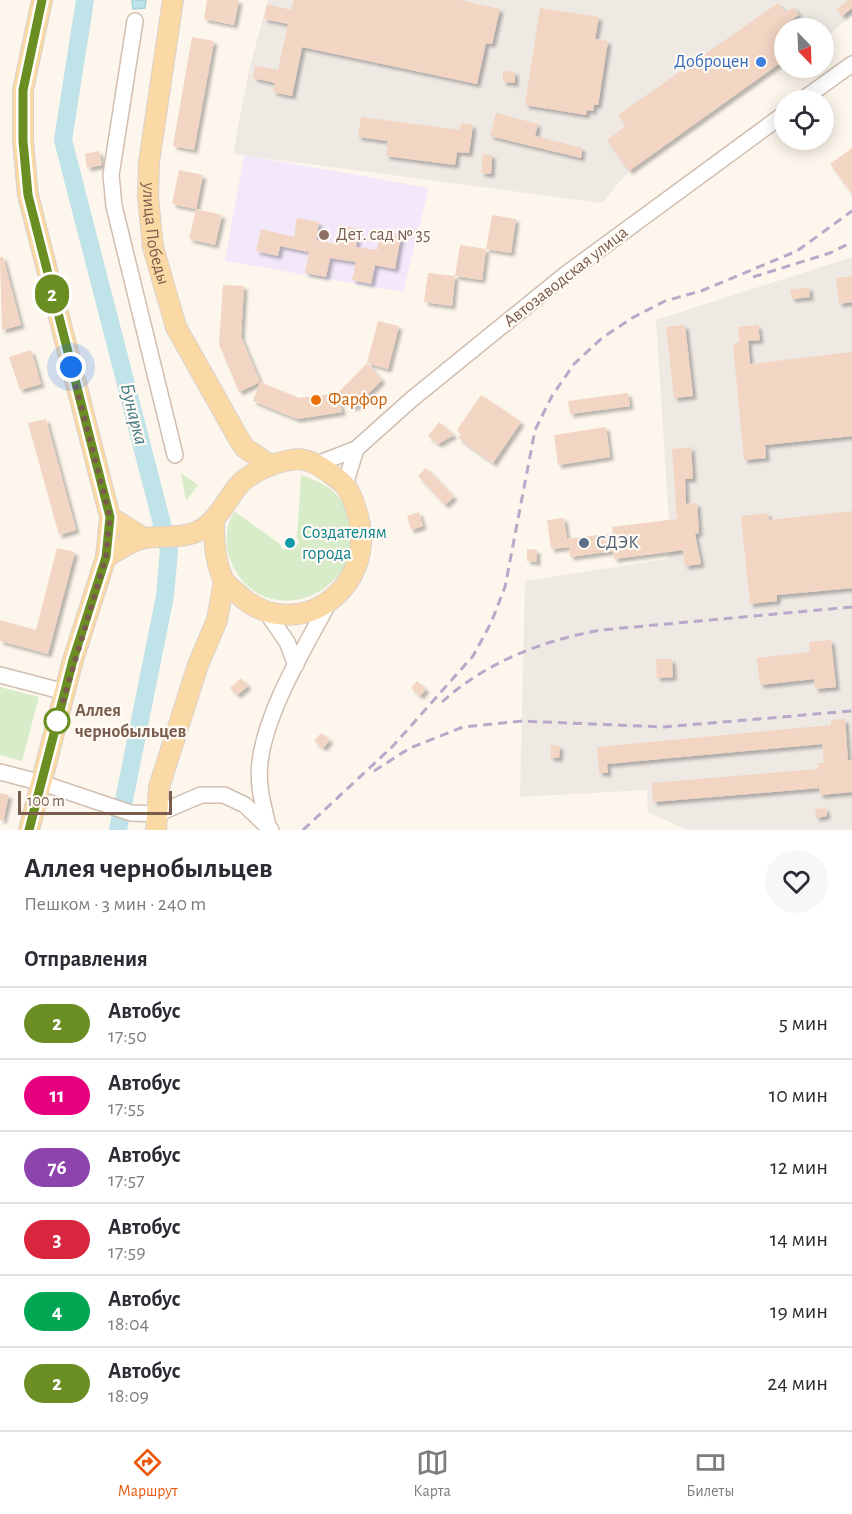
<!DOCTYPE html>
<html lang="ru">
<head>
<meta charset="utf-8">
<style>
  body { margin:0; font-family:"Alegreya Sans",sans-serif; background:#f7f7f7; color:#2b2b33; height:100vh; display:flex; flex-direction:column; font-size:22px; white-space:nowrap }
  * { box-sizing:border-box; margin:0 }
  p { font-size:20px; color:#7c7c81 }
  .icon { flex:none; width:33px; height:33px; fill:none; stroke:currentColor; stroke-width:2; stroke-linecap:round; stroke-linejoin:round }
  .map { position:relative; height:830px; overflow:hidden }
  .side { display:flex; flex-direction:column; background:#fff; flex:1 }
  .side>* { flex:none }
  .badge { padding:0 12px; border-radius:20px; font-size:21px; line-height:39px }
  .needle { width:39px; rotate:157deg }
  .controls { position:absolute; left:774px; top:18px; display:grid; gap:12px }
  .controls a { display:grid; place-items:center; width:60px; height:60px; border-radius:50%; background:#fff; box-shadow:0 3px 15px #0003; font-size:30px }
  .scale { position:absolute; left:18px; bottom:15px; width:154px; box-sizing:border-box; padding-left:6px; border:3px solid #7a5c4d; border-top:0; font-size:16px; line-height:21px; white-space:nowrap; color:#7a5c4d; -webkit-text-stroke:4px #fffaf3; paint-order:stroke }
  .you { position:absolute; width:30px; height:30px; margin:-15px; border:4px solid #fff; border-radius:50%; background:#1a73e8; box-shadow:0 0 0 9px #1a73e833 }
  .map>.badge { position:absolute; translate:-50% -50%; box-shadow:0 0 0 3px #fff }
  h2 { padding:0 24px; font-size:22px; line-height:54px }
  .round { display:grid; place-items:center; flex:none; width:63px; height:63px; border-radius:32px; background:#f7f7f7 }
  .overview { display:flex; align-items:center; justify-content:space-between; height:102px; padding:0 24px }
  h1 { font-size:28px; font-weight:700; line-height:45px }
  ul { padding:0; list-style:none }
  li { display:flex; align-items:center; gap:18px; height:72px; padding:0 24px; border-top:2px solid #e1e1e2 }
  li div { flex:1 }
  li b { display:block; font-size:22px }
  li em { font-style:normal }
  li .badge { min-width:66px; font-weight:700; text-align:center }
  .dock { display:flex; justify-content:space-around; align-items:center; height:84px; border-top:2px solid #e1e1e2; background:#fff; font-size:16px; color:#7c7c81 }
  .dock a { display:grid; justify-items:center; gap:3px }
  .dock .active { color:#ea580c }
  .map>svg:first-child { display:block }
  .industrial { fill:#efe9e4 }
  .education { fill:#f3e8fa }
  .green { fill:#d8ecc9 }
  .water { fill:#bfe3e8; stroke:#a5d3da; stroke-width:1.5 }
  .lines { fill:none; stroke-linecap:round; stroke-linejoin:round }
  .river { stroke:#bfe3e8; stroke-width:18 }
  .building { fill:#f3d5c3; filter:url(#shadow) }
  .minor-casing { stroke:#d1beb0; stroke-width:18 }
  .major-casing { stroke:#dad1cd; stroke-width:22 }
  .minor { stroke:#fff; stroke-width:15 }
  .major { stroke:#fbd9a5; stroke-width:20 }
  .rail { stroke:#b9a8c9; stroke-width:3; stroke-dasharray:9 6; stroke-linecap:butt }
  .line-casing { stroke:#fff; stroke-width:14 }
  .line { stroke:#6b8e23; stroke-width:9 }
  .walk { stroke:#7a5c4d; stroke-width:6; stroke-dasharray:0 10.8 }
  .shop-dot { fill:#3f7fe0; stroke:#fffaf3; stroke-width:2 }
  .education-dot { fill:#8d6e63; stroke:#fffaf3; stroke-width:2 }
  .food-dot { fill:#e8710a; stroke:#fffaf3; stroke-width:2 }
  .culture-dot { fill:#0f9aa8; stroke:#fffaf3; stroke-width:2 }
  .service-dot { fill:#5c6f8a; stroke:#fffaf3; stroke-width:2 }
  .stop-dot { fill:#fff; stroke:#6b8e23; stroke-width:3 }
  .labels { text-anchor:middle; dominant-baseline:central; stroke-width:4.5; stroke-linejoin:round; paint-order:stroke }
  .shop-label { font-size:18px; fill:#366cbe; stroke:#fffaf3; text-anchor:end }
  .street-label { font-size:18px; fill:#7a5c4d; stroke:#fffaf3 }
  .education-label { font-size:18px; fill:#785e54; stroke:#fffaf3; text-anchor:start }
  .food-label { font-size:18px; fill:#c56008; stroke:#fffaf3; text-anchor:start }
  .culture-label { font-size:18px; fill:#0d838f; stroke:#fffaf3; text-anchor:start }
  .service-label { font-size:18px; fill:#4e5e75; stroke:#fffaf3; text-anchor:start }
  .stop-label { font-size:18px; font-weight:bold; fill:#7a5c4d; stroke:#fffaf3; text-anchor:start }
  .water-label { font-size:20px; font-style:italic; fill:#437c86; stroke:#fffaf3 }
</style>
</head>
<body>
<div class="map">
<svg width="852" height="830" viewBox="0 0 852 830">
  <defs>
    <filter id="shadow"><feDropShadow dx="3.5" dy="3.5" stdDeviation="1.5" flood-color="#0004"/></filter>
  </defs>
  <rect width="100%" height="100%" fill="#fdf6ec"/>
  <!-- industrial -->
  <path class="industrial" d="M268,0H852V16L824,38V28H784V60L629,171L602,203L233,154L249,70Z
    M852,257V830H687L648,812L647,790L520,797L525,581L667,559L671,552L656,320Z"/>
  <!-- education -->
  <path class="education" d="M244,155L429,188L403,292L225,261Z"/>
  <!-- green -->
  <path class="green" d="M181,473L198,485L186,501Z
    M301,475C330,485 346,495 350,528C351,534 353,544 353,550C351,560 343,571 336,578C305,612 251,608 232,564C224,546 225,528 234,511L280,544L283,550L299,543L297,537Z
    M0,687L39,697L22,761L0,755Z"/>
  <!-- water -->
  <path class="water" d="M132,0H146L145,8L133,9Z"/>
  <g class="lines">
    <!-- river -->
    <path class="river" d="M85,0L63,140L169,551L165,596L118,830"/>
  </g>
  <!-- building -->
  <path class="building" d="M207,0H239L234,25L204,19Z
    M294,0H459L500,9L492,44L486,43L477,84L302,47L292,96L273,92L275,83L253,78L255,66L278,70L288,24L264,19L267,4L291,10Z
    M848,0H852V8L842,16L837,9Z
    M778,3L785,12L794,7L799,15L786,24L789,28H784V60L629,171L607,140L626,126L618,115Z
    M540,8L599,17L595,39L608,41L598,105H594L593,111L587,110L586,115L525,105Z
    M192,37L214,41L194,150L173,146Z
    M503,71L515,72V83L503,82Z
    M496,113L538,124L535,136L582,148L581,158L490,136Z
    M361,117L460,130L461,123L473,125L469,153L457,152L455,165L386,156L388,141L358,137Z
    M852,148V194L830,164Z
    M99,151L102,165L87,168L85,154Z
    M483,154L492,155L491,174L481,173Z
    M179,170L203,175L196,209L172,204Z
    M196,209L222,215L215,245L189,239Z
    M492,215L516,219L511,253L486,249Z
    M297,218L319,222L316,240L335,244L339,225L359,229L356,247L377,250L380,232L401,235L395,269L375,265L371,284L352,280L356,262L330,258L326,277L305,273L309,252L280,246L278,256L256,251L261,229L294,237Z
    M460,245L486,249L482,280L455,276Z
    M0,257H3L21,325L2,330Z
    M428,273L455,276L452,306L424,302Z
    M852,276V302L839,304L836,278Z
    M223,285L244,286L241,337L260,382L239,392L219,344Z
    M809,287L810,297L792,299L790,290Z
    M378,321L399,326L388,369L367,363Z
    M685,325L693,396L674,398L666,327Z
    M758,325L760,340L748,341L750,364L852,352V436L765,445L766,458L744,460L733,344L739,342L738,327Z
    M31,350L41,384L20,390L9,357Z
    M367,363L382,380L354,408L338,393Z
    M260,382L299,398L338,393L342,412L297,419L253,401Z
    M628,393L630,406L570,414L568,401Z
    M481,395L521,422L493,463L458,438L461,435L457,430Z
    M46,419L76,530L59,535L28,423Z
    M439,422L454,435L438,444L428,436Z
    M606,427L610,457L558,465L554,435Z
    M691,447L693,479H685L686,504L697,503L699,533L695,534L701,564L685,566L683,550L614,559L613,551L570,557L569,547L551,549L547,520L564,518L567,539L613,533L612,527L677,519L672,449Z
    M426,468L454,497L445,505L418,476Z
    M852,511V588L777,595V601L750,604L741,516L768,513L769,520Z
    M419,512L423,526L411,530L407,516Z
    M57,548L75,552L48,654L0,641V620L36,630Z
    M527,549L537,550V562L527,561Z
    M831,640L836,687L815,689L814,679L760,685L757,658L810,652L809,642Z
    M656,659H672L673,677L657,678Z
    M241,678L248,686L237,695L230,688Z
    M417,681L426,689L420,696L411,688Z
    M845,719L848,760H852V792L820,795L819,788L653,802L652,783L818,769V763H824L822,744L607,764L608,773H599L597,747L831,725V720Z
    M321,733L330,740L323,748L314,741Z
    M551,745L560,746L559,758H550Z
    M0,793L9,795L3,820H0Z
    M826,808L827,816L816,818L815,809Z"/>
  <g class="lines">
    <defs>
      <path id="minor" d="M135,21L111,175L114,206L175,455
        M802,100L852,64
        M317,464L356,449L412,399L566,274L784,114
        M345,485L356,449
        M267,613L287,642L296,665
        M0,675L65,692
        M0,772L42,783L131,813L157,814L201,795H224L245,805L271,830
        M268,826C263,804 257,784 260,762C266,710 306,646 330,600"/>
      <g id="major">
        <path id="s1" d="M173,0L149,162L148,197L153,247L176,327L240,441L245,448L270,465"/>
        <path d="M110,517L144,538"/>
        <path d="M106,557C117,551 133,539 146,538C161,536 183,538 196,532C217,523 225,502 238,486C250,472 273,463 291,460C310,456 325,470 339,480C351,489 354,503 358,516C378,588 297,647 239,595C234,590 226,585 223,579C215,560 214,541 214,521"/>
        <path d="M29,830L73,660L106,557L110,517L28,195L23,141V90L42,0"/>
        <path d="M156,830L159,787L198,665L217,620L224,581"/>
      </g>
    </defs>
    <!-- minor casing -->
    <use href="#minor" class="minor-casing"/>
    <!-- major casing -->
    <use href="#major" class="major-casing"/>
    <!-- minor -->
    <use href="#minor" class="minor"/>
    <!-- major -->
    <use href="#major" class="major"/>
    <!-- rail -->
    <path class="rail" d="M753,277L830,253L852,242
      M442,702C486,662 544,640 601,630L852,607
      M374,771L410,748L463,727L522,721L663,727L852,711
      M303,830L393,746L473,656L491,623L505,587L535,430L552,396L574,364L602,338L632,318L665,301L701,291L797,251L852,211"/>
  </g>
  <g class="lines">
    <defs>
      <path id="line" d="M29,830L73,660L106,557L110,517L28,195L23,141V90L42,0"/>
    </defs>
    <!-- line casing -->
    <use href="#line" class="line-casing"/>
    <!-- line -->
    <use href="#line" class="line"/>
    <!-- walk -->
    <path class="walk" d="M57,721L106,557L110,517L71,367"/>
  </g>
  <!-- markers -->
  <circle class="shop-dot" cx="761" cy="62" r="6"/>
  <circle class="education-dot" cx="324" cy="235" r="6"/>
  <circle class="food-dot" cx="316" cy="400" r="6"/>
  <circle class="culture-dot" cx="290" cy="543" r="6"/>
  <circle class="service-dot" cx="584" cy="543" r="6"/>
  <circle class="stop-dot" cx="57" cy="721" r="12"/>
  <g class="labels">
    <!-- shop labels -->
    <g class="shop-label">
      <text x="749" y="62">Доброцен</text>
    </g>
    <!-- street labels -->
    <g class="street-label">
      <text stroke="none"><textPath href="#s1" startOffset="236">улица Победы</textPath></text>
      <text transform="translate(566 277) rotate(-38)">Автозаводская улица</text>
    </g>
    <!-- education labels -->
    <g class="education-label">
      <text x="336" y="235">Дет. сад № 35</text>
    </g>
    <!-- food labels -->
    <g class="food-label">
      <text x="328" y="400">Фарфор</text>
    </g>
    <!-- culture labels -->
    <g class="culture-label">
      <text x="302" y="533">Создателям<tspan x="302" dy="21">города</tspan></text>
    </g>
    <!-- service labels -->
    <g class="service-label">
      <text x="596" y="543">СДЭК</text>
    </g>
    <!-- stop labels -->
    <g class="stop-label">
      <text x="75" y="711">Аллея<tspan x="75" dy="21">чернобыльцев</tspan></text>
    </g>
    <!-- water labels -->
    <g class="water-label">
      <text transform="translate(134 414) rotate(76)">Бунарка</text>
    </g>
  </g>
</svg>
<div class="controls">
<a><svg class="needle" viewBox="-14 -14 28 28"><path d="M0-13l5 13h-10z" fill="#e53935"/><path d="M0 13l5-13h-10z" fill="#7c7c81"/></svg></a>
<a><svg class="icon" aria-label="locate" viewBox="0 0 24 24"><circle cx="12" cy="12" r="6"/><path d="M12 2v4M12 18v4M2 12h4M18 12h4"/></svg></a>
</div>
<div class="scale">100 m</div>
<div class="you" style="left:71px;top:367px"></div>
<b class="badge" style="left:52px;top:294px;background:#6b8e23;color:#fff">2</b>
</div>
<section class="side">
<div class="overview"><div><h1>Аллея чернобыльцев</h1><p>Пешком · 3 мин · 240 m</p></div><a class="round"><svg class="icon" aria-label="heart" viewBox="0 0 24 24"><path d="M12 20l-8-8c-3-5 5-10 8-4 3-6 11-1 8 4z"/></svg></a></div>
<h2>Отправления</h2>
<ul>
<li><span class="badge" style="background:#6b8e23;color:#fff">2</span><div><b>Автобус</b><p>17:50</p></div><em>5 мин</em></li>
<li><span class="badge" style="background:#e6007e;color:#fff">11</span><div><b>Автобус</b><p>17:55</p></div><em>10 мин</em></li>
<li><span class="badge" style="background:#8e44ad;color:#fff">76</span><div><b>Автобус</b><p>17:57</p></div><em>12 мин</em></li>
<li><span class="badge" style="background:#d7263d;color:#fff">3</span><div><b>Автобус</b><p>17:59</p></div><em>14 мин</em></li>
<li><span class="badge" style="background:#00a651;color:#fff">4</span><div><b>Автобус</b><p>18:04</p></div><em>19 мин</em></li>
<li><span class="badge" style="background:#6b8e23;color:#fff">2</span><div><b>Автобус</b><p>18:09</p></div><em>24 мин</em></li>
</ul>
</section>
<nav class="dock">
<a class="active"><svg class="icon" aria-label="directions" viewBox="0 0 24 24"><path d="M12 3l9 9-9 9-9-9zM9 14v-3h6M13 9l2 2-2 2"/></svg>Маршрут</a>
<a><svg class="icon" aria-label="map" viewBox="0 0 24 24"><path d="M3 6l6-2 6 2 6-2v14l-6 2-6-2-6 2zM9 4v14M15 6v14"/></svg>Карта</a>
<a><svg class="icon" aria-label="tickets" viewBox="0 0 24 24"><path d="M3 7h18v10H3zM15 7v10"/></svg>Билеты</a>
</nav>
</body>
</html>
